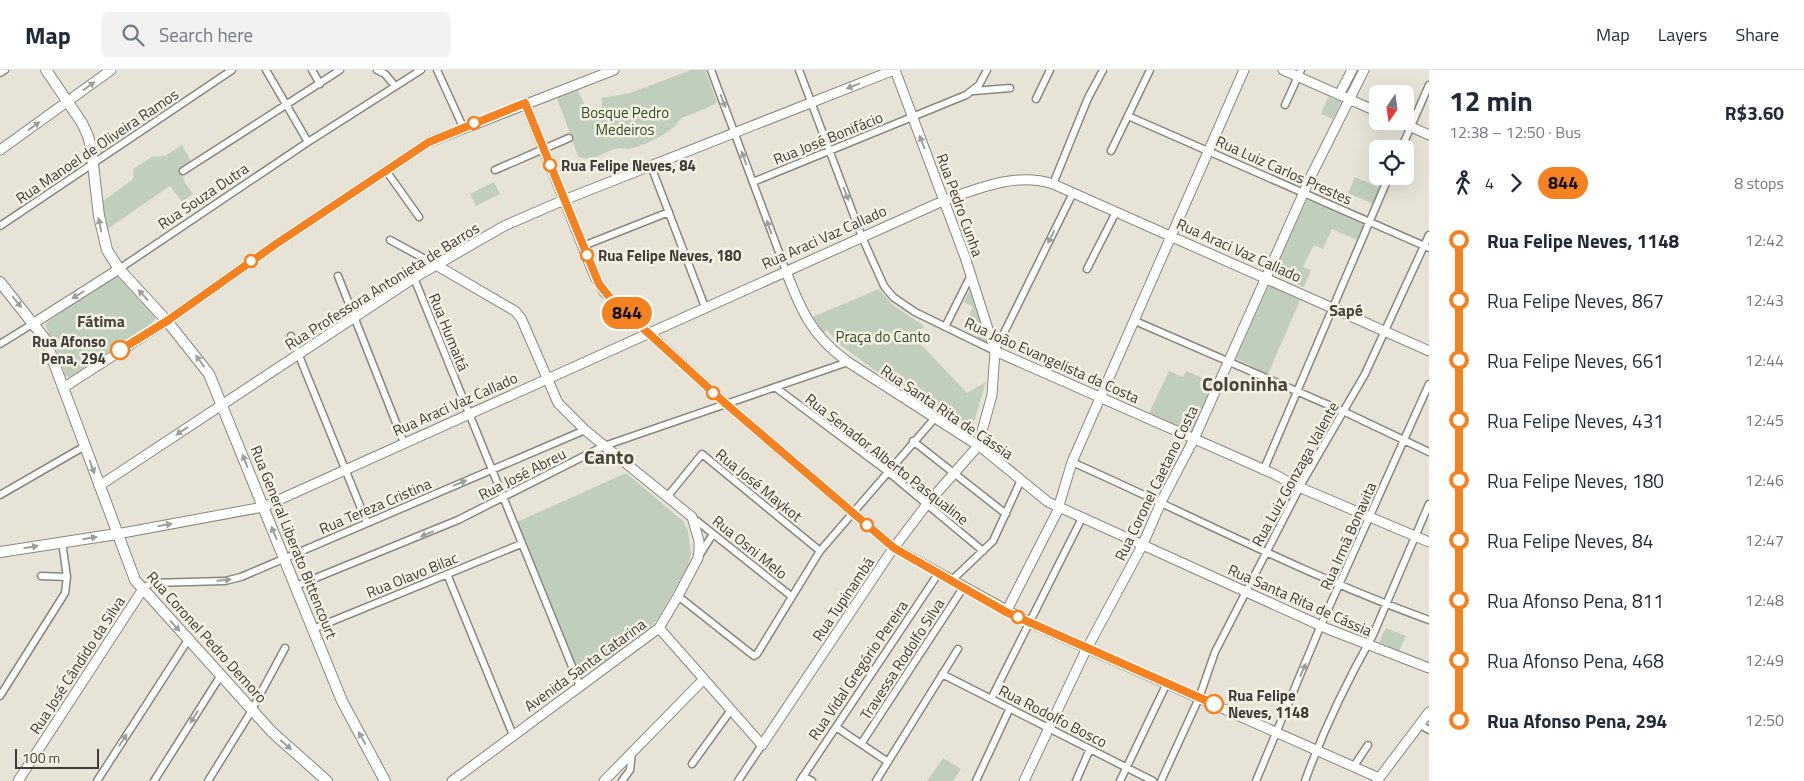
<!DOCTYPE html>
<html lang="en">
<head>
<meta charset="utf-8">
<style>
  body { margin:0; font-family:"Titillium Web",sans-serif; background:#f2f2f3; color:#1f2937; height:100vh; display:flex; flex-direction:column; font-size:19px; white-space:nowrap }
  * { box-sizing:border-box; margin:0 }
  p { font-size:16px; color:#747a83 }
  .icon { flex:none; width:28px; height:28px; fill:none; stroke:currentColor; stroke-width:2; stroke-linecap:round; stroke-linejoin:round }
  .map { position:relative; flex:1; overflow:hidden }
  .panel { display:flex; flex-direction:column; background:#fff; width:375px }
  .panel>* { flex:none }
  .badge { padding:0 10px; border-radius:16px; font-size:18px; line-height:32px }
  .needle { width:32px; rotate:193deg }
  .fabs { position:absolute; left:1369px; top:15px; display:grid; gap:10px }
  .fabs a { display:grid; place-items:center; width:45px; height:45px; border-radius:8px; background:#fff; box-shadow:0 5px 20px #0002; font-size:25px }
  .scale { position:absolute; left:15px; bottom:12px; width:84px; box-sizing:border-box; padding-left:5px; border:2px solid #3d3c36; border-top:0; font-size:14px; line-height:18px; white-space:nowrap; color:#3d3c36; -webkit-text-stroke:4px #f4f1e4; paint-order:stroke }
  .map>.badge { position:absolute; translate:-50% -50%; box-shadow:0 0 0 2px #fff }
  .legs { display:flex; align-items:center; gap:8px; height:55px; padding:0 20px; font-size:16px }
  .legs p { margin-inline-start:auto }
  .headline { display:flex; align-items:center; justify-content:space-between; height:85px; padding:0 20px }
  h1 { font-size:28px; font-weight:700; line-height:38px }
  ul { padding:0 20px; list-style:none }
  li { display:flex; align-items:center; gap:18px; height:60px; font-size:19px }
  li i { display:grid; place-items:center; width:8px; height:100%; margin:0 6px; background:currentColor }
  li i::after { content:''; width:12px; height:12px; margin:-6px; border:4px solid; border-radius:50%; background:#fff }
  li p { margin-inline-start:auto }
  li:first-child i { background:linear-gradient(#0000 50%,currentColor 0) }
  li:last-child i { background:linear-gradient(currentColor 50%,#0000 0) }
  header { display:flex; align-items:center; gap:30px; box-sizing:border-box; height:70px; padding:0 25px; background:#fff; border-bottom:1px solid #e0e1e3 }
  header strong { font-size:24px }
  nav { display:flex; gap:28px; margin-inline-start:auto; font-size:18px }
  .search { width:350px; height:45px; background:#f2f2f3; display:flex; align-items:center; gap:12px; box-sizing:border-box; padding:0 18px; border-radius:8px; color:#747a83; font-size:19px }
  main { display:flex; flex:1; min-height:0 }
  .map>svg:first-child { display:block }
  .green { fill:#c0cfbc }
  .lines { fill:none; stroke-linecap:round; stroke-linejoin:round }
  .street-casing { stroke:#89877b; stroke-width:9 }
  .secondary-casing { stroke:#89877b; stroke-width:11 }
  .primary-casing { stroke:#89877b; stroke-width:12 }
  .street { stroke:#fff; stroke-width:6 }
  .secondary { stroke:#fff; stroke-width:9 }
  .primary { stroke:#fff; stroke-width:10 }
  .oneway { fill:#9e9e9a }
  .line-1-casing { stroke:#fff; stroke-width:11 }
  .line-1 { stroke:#f58220; stroke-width:8 }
  .stop-1-dot { fill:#fff; stroke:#f58220; stroke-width:2.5 }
  .labels { text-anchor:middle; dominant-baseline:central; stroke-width:5; stroke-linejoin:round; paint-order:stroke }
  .park-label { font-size:15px; fill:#2e4f25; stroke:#f4f1e4 }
  .street-label { font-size:15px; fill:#3d3c36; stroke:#f4f1e4 }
  .stop-label { font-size:15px; font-weight:bold; fill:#3d3c36; stroke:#f4f1e4; text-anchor:start }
  .neighbourhood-label { font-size:16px; font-weight:bold; fill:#48463b; stroke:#f4f1e4 }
  .district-label { font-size:20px; font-weight:bold; fill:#48463b; stroke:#f4f1e4 }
</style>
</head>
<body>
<header>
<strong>Map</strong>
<div class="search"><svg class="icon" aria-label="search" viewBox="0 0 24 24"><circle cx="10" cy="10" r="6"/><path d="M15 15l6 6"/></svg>Search here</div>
<nav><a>Map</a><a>Layers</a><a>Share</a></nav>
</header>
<main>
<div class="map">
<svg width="1429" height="711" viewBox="0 0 1429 711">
  <rect width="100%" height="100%" fill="#e7e4d7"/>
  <!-- green -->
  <path class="green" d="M691,0H705L717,32C712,37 688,45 680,49C676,61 639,79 626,79C624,79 621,78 619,78C603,81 594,94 578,86L557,28L578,20L587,41L602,37V28L630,23Z
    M1328,27L1341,32L1333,49L1321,44Z
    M182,75L191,91L180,98L185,113L193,124L182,132L170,116L106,160L102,132L133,109L134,98L152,87L165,86Z
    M1355,107L1380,118L1373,134L1348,123Z
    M494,112L500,124L476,136L470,124Z
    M1307,130L1365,154L1357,170L1332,159L1323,179L1314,175L1303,197L1311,200L1304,217L1272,204Z
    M117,202L156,248L152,253L79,301L73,308L66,306L45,254Z
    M1268,215L1300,230L1268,304L1235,288Z
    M879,219L893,235L924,256L915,268L967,323L986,312L970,365L884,311V307L839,274L827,260L821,265L810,248Z
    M970,219L986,270L985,272L977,269L981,260L971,255L974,250L968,247L973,237L964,232Z
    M1169,301L1183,307L1186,301L1214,313L1192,362L1149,343Z
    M626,403L683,451L688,461L691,484L688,496L660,545L649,559L592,601C581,602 577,600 572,590L517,452Z
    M1386,558L1406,566L1399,581L1379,572Z
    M943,688L961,699L953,711H927Z"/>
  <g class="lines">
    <defs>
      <path id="street" d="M266,0L308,72
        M312,0L320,14
        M377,0L385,4L395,16
        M437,0L463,57
        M711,0L786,201
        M799,0L862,167L884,216L893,227L915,242L995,281L1073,123
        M0,3L5,0
        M974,21L1010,18
        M1036,29L1050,0
        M1285,35L1301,0
        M1128,46L1429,178
        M1401,79L1429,15
        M1111,81L1150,0
        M651,96L705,237
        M495,100L569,68
        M183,101L340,0
        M387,102L419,147
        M753,112L966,25L979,15L987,0
        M1053,114L1088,28L1103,0
        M0,156L232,0
        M390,170L436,195
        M583,176L669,142
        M119,199L308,72L421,0
        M1087,199L1116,142
        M338,206L404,373
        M414,208L580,616
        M1135,251L1347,343L1429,382
        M945,257L971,205
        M291,266L367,453
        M0,274L34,253
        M775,317L887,401L983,481
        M913,371L1006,444
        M1072,392C1191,445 1307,506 1429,550
        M1264,399L1389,106
        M0,425L85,376
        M667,427L702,384L820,481
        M692,447L791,526
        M699,486L713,464
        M447,504L513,665
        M41,506L67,507
        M951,511L993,471L1021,410
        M296,516L458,450L604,376L848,292
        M143,519L151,513L225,511L241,507L585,360
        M678,526L754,586L757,584L820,481L934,349
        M313,559L521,474
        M942,604L1153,711
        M0,626L65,523L67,507L62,472
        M991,629L1082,448
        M1420,655L1429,660
        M836,657L888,692
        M861,674L963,518
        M692,694L731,640
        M1354,696L1368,675
        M803,706L812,711
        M97,711L188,570
        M154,711L221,605
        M208,711L249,645L285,578
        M622,711L630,700L632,682
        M738,711L762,675
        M800,711L938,504
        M876,711L958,579
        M976,711L1010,638
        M1076,711L1090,679
        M1120,711L1167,613
        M1161,711L1199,628L1215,582L1303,411L1365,304L1429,165
        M1256,711L1321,555L1429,314
        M1305,711C1323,661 1347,611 1373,565L1429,434"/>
      <path id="secondary" d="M1283,0L1378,42
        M1339,25L1352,0
        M525,33L595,207L604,222L726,334L894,478L1030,553L1379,708
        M1398,51L1429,65
        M0,80L111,0
        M436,195L515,241L521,248L558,333L585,360L692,447L699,471V480L698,488L678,526L659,558L452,711
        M786,201C801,241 812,266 848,292L982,378L1048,432L1328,559L1429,598
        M34,253L119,199
        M995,281L1274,404L1294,415L1429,472
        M63,318L167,251L276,174L429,72L614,0
        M99,416L414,208L504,156L564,130L894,0
        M117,464L263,437L945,130C980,118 1016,102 1053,114L1429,281
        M1006,542L1057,442L1072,392L1244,0
        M659,558L762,675L890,483L927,434L978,376L992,325L995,281L965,187L895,0
        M18,711L143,519
        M604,711L704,609
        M1024,711L1084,584L1143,474L1162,430L1194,369L1312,104L1364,0
        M1377,711L1429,642"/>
      <path id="primary" d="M46,0L82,53L88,66L91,77L99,146L107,180L119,199L167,251L209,304L342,631L385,711
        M0,212L45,269L135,510L272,662L327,711
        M0,482L117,464"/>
    </defs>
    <!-- street casing -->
    <use href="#street" class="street-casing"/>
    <!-- secondary casing -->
    <use href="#secondary" class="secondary-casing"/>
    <!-- primary casing -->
    <use href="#primary" class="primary-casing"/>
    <!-- street -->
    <use href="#street" class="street"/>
    <!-- secondary -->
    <use href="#secondary" class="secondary"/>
    <!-- primary -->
    <use href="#primary" class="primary"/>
  </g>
  <!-- one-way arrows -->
  <defs><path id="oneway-solid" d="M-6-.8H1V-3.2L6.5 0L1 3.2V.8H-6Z" transform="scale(1.25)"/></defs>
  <g class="oneway">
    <use href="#oneway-solid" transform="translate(89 16) rotate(-36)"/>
    <use href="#oneway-solid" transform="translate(853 16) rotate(159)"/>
    <use href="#oneway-solid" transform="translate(723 31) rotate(69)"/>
    <use href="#oneway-solid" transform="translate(34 56) rotate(-36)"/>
    <use href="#oneway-solid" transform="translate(922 72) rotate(-111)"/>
    <use href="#oneway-solid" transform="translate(744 88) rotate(-110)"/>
    <use href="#oneway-solid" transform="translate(846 124) rotate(69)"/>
    <use href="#oneway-solid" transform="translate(100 155) rotate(-101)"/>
    <use href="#oneway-solid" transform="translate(769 157) rotate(-110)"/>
    <use href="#oneway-solid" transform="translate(1051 167) rotate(116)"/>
    <use href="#oneway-solid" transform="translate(78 225) rotate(148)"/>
    <use href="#oneway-solid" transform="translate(143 225) rotate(-133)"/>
    <use href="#oneway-solid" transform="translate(17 232) rotate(50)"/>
    <use href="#oneway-solid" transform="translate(200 291) rotate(-126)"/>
    <use href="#oneway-solid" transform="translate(182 361) rotate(146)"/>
    <use href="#oneway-solid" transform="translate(245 391) rotate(-111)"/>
    <use href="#oneway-solid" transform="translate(92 397) rotate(70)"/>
    <use href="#oneway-solid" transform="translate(460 413) rotate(-23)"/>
    <use href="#oneway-solid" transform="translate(165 455) rotate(-10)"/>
    <use href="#oneway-solid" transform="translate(274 463) rotate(-113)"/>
    <use href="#oneway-solid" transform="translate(427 464) rotate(157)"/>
    <use href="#oneway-solid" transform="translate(90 468) rotate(-9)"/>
    <use href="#oneway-solid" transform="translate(31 477) rotate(-9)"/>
    <use href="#oneway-solid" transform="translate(224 510) rotate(-5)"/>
    <use href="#oneway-solid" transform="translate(175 556) rotate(48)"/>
    <use href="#oneway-solid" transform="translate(1303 600) rotate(-66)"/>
    <use href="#oneway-solid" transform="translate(194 647) rotate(122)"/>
    <use href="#oneway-solid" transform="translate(362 668) rotate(-119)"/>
    <use href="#oneway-solid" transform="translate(123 670) rotate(-57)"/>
    <use href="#oneway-solid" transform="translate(286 675) rotate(41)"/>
  </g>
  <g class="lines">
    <defs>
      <path id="line-1" d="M120,280L167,251L276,174L429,72L525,33L599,214L611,229L726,334L894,478L1006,542L1214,634"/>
    </defs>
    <!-- line-1 casing -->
    <use href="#line-1" class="line-1-casing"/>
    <!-- line-1 -->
    <use href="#line-1" class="line-1"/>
  </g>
  <!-- markers -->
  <g class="stop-1-dot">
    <circle cx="474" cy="53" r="6"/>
    <circle cx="550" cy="95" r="6"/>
    <circle cx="587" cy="185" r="6"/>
    <circle cx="251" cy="191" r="6"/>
    <circle cx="120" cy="280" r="9"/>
    <circle cx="713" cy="323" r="6"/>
    <circle cx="867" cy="455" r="6"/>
    <circle cx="1018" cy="547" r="6"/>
    <circle cx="1214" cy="634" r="9"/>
  </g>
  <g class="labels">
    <!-- park labels -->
    <g class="park-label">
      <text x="625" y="42">Bosque Pedro<tspan x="625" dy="17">Medeiros</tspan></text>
      <text x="883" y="266">Praça do Canto</text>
    </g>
    <!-- street labels -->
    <g class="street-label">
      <text transform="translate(828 68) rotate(-22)">Rua José Bonifácio</text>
      <text transform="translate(97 76) rotate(-34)">Rua Manoel de Oliveira Ramos</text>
      <text transform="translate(1284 100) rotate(24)">Rua Luiz Carlos Prestes</text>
      <text transform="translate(203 126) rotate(-34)">Rua Souza Dutra</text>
      <text transform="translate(960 135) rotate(70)">Rua Pedro Cunha</text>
      <text transform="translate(824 167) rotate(-24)">Rua Araci Vaz Callado</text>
      <text transform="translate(1239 180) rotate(24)">Rua Araci Vaz Callado</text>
      <text transform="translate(382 216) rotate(-32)">Rua Professora Antonieta de Barros</text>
      <text transform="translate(449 262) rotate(68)">Rua Humaitá</text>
      <text transform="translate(1052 290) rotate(24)">Rua João Evangelista da Costa</text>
      <text transform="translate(455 334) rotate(-24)">Rua Araci Vaz Callado</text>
      <text transform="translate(947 342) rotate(34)">Rua Santa Rita de Cássia</text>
      <text transform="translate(887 389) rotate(38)">Rua Senador Alberto Pasqualine</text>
      <text transform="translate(522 404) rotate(-27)">Rua José Abreu</text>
      <text transform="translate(1295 404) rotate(-61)">Rua Luiz Gonzaga Valente</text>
      <text transform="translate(1156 413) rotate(-64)">Rua Coronel Caetano Costa</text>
      <text transform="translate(759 415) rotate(39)">Rua José Maykot</text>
      <text transform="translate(375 436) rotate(-23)">Rua Tereza Cristina</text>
      <text transform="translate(1348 466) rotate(-66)">Rua Irmã Bonavita</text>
      <text transform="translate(294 472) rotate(68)">Rua General Liberato Bittencourt</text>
      <text transform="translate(750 477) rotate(39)">Rua Osni Melo</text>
      <text transform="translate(412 505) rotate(-22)">Rua Olavo Bilac</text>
      <text transform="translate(843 529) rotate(-56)">Rua Tupinambá</text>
      <text transform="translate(1300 530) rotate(24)">Rua Santa Rita de Cássia</text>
      <text transform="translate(207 567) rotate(48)">Rua Coronel Pedro Demoro</text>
      <text transform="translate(902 589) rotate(-57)">Travessa Rodolfo Silva</text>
      <text transform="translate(77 595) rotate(-57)">Rua José Cândido da Silva</text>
      <text transform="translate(585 595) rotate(-36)">Avenida Santa Catarina</text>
      <text transform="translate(858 600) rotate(-56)">Rua Vidal Gregório Pereira</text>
      <text transform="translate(1053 646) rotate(27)">Rua Rodolfo Bosco</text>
    </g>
    <!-- stop labels -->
    <g class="stop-label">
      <text x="561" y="95">Rua Felipe Neves, 84</text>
      <text x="598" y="185">Rua Felipe Neves, 180</text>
      <text x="106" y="271" text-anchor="end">Rua Afonso<tspan x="106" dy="17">Pena, 294</tspan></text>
      <text x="1228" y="625">Rua Felipe<tspan x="1228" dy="17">Neves, 1148</tspan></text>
    </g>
    <!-- neighbourhood labels -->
    <g class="neighbourhood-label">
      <text x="1346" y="240">Sapé</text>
      <text x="101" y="251">Fátima</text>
    </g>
    <!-- district labels -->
    <g class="district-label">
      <text x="1245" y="313">Coloninha</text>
      <text x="609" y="386">Canto</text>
    </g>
  </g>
</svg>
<div class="fabs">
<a><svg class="needle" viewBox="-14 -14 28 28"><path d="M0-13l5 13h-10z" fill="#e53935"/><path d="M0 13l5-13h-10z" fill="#747a83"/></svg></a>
<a><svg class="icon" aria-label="locate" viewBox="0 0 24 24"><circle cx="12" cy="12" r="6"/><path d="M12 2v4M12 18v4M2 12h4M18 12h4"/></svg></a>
</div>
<div class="scale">100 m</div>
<b class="badge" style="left:627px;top:243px;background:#f58220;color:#111">844</b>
</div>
<section class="panel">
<div class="headline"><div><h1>12 min</h1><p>12:38 – 12:50 · Bus</p></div><b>R$3.60</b></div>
<div class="legs"><svg class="icon" aria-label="walk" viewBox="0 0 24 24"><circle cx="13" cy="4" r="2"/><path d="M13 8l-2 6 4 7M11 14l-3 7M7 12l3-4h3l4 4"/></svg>4<svg class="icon" aria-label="forward" viewBox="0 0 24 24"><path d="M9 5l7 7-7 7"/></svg><b class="badge" style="background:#f58220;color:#111">844</b><p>8 stops</p></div>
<ul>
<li><i style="color:#f58220"></i><b>Rua Felipe Neves, 1148</b><p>12:42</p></li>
<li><i style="color:#f58220"></i><span>Rua Felipe Neves, 867</span><p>12:43</p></li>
<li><i style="color:#f58220"></i><span>Rua Felipe Neves, 661</span><p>12:44</p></li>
<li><i style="color:#f58220"></i><span>Rua Felipe Neves, 431</span><p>12:45</p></li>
<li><i style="color:#f58220"></i><span>Rua Felipe Neves, 180</span><p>12:46</p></li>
<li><i style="color:#f58220"></i><span>Rua Felipe Neves, 84</span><p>12:47</p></li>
<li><i style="color:#f58220"></i><span>Rua Afonso Pena, 811</span><p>12:48</p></li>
<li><i style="color:#f58220"></i><span>Rua Afonso Pena, 468</span><p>12:49</p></li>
<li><i style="color:#f58220"></i><b>Rua Afonso Pena, 294</b><p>12:50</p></li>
</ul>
</section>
</main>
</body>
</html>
